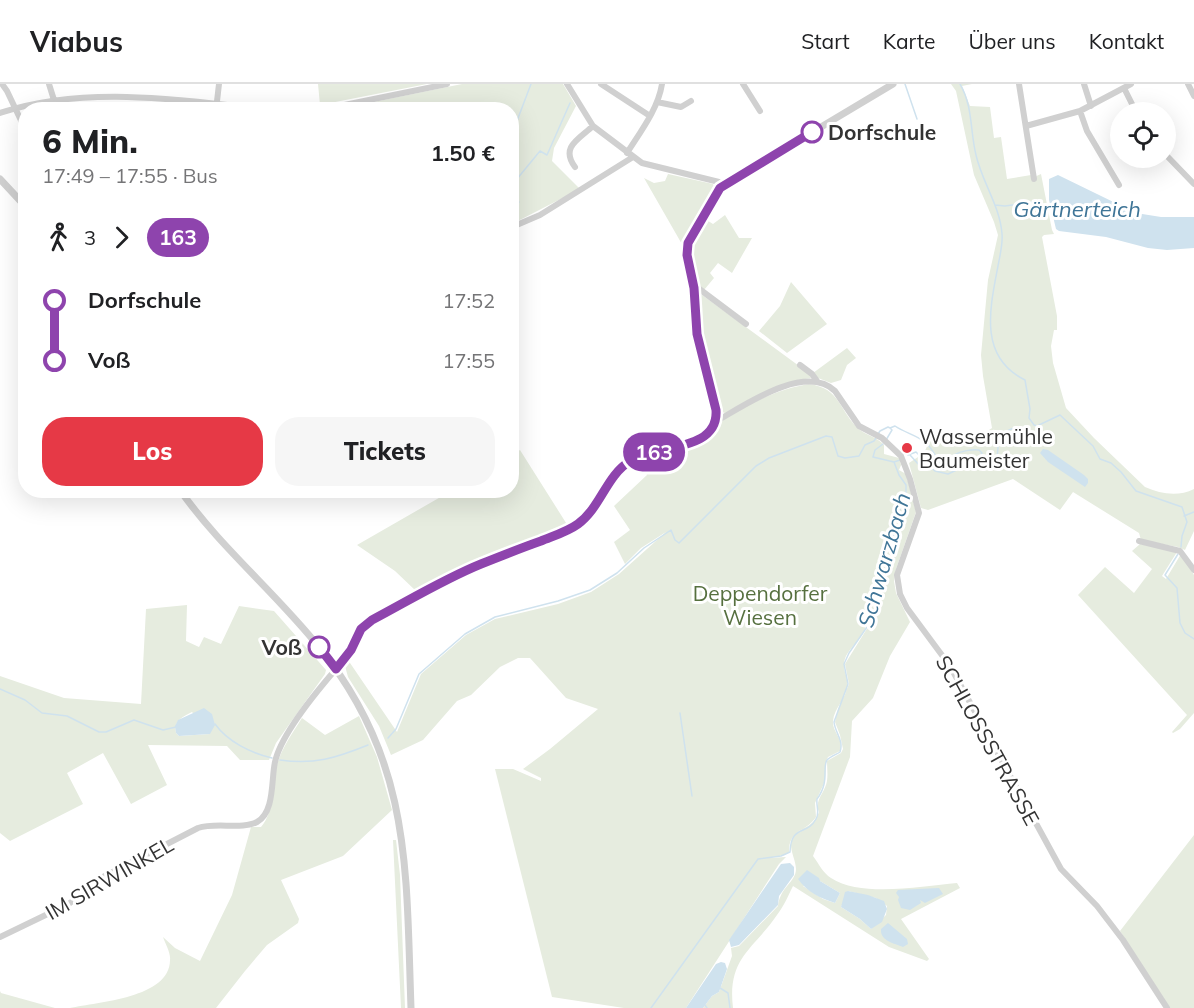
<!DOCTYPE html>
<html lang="de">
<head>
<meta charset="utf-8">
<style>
  body { margin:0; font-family:Mulish,sans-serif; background:#f6f6f6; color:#202124; height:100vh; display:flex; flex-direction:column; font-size:22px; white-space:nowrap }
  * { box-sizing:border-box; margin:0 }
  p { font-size:20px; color:#757577 }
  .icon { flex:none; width:33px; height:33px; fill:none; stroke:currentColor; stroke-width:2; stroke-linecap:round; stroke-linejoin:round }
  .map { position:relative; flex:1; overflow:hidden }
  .side { position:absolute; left:18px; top:18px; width:501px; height:396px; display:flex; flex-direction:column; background:#fff; border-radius:24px; box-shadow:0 6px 24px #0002 }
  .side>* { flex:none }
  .badge { padding:0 12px; border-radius:20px; font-size:21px; line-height:39px }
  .buttons { position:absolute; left:1110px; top:18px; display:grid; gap:12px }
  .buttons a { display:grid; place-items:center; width:66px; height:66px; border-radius:50%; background:#fff; box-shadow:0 6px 24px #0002; font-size:30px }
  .map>.badge { position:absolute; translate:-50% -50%; box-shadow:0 0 0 3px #fff }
  .legs { display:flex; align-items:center; gap:9px; height:66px; padding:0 24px; font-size:20px }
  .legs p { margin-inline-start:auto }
  .summary { display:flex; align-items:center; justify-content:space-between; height:102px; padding:0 24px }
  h1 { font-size:33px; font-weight:800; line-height:45px }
  .action { display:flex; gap:12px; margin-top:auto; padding:12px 24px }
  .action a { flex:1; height:69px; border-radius:24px; background:#e63946; color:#fff; font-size:24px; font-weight:800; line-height:69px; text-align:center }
  .action a+a { background:#f6f6f6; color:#202124 }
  ul { padding:0 24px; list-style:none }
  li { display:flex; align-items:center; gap:21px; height:60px; font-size:22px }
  li i { display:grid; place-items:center; width:9px; height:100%; margin:0 8px; background:currentColor }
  li i::after { content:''; width:15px; height:15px; margin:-8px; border:4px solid; border-radius:50%; background:#fff }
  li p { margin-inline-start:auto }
  li:first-child i { background:linear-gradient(#0000 50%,currentColor 0) }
  li:last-child i { background:linear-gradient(currentColor 50%,#0000 0) }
  header { display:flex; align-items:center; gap:36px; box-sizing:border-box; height:84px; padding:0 30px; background:#fff; border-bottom:2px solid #e0e0e0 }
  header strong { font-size:28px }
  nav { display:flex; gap:33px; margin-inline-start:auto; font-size:21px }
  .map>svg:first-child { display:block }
  .green { fill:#e6ecdf; fill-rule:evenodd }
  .water { fill:#cfe2ee }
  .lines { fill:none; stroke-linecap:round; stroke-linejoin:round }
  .stream { stroke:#cfe2ee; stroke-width:1.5 }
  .minor { stroke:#d0d0d0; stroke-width:6 }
  .tertiary { stroke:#d0d0d0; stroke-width:7 }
  .line-1-casing { stroke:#fff; stroke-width:14 }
  .line-1 { stroke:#8e44ad; stroke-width:9 }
  .stop-1-dot { fill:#fff; stroke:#8e44ad; stroke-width:3 }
  .poi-dot { fill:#e63946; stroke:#fff; stroke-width:2 }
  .labels { text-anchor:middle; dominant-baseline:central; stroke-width:6; stroke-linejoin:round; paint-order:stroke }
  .stop-label { font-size:21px; font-weight:bold; fill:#333; stroke:#fff; text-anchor:start }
  .poi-label { font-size:21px; fill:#333; stroke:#fff; text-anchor:start }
  .park-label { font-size:21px; fill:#56703f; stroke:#fff }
  .street-label { font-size:21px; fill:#333; stroke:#fff }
  .water-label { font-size:22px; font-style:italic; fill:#3f7597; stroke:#fff }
</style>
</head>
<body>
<header>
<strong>Viabus</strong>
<nav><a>Start</a><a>Karte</a><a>Über uns</a><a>Kontakt</a></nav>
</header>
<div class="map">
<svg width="1194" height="924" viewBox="0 0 1194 924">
  <rect width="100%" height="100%" fill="#fff"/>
  <!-- green -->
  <path class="green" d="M318,0H427L320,21Z
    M462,0H563L576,22L554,64L552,77L580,105L512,140V26H360L359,21Z
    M951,0H972L962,2L970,22L990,23L994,54L1001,53L1007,95L1031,91L1032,94L1041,90L1052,146L1054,150L1044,151L1042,153L1057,232V246H1054L1051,262L1053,279L1066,324L1094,354L1145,403C1161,410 1178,413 1194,405V447L1185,466L1178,463L1141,456L1139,449L1073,408L1060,426L1013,395L928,426L921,424L909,379L924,369L930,356C955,364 971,359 992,344L983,292L981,271L988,196L998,151L994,138L974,91L956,7Z
    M668,90L713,100L715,104L683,162L644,94L654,99L665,97Z
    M725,131L739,154H752L732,189L718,179L710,189L714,194L704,206L699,201L689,165L705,135L713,140Z
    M791,198L827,240L787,269L759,247L780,222Z
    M698,208L810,290L811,294L805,295L725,329L719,327L699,253L696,209Z
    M847,264L856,274L847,281L841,296L831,299L818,294L813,289Z
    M809,300C841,304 839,328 860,346C868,352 877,353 884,361V370L899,374L901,381L899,386L906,390L916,428L896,485L894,497L896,509L910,538L890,572L873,614L852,637L850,673L813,772C819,780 823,789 831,794C862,814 922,802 957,799L960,804L901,835L929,875L927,877L889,863L793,802C788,812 784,822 777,831C753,866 727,874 733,924H703L712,912L719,908L732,872L731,864L739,862L778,822C780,803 796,798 796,785C796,775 787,762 793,753C801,742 813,745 819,728C814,716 825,709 827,697C828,690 827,684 827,677L841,669L843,665L840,651L835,638L838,625L849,600L845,580L868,543L867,525L878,487C873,497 868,511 866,522C864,530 868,537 865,545C862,555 851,562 846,572C840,586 849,590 847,603C846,615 834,624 833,637C832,648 844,655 840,667L828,673L826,677L825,697L815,719L816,733C806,749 789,744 789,768L785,771L768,774L786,773L779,780L686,924H624L552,913L495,685H513L541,697V694L523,685L550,665L598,625L566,614L530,574H518L500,583L471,611L457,617L423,656L391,671L379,642L348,593L345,582L348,576L397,648L421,590L466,551L495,535L558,520L591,508L619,490L666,448L641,464L625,480L614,458L630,446L614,422L647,391L640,377C659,369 686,368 702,358C709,353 713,344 721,338C742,321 782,304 809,300ZM820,797L840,809L835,819L823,815L803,802ZM848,807L876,814L887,822L886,831L871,845L860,835L841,823Z
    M520,366L568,442L479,476L416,507L395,487L357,461L451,407L512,406V371Z
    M1140,460L1177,468L1162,492L1166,495L1181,470L1194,491V629L1180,645L1173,649L1172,648L1187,631L1078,511L1105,483L1134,509L1152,485L1132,467Z
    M187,521L186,557L199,563L204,553L221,560L239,522L274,527L326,586L325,590L276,659L269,676H240L227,662L148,661L167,701L131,720L103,669L67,689L83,720L10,757L0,749V592L64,614L141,620L146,525ZM192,628L210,650L179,652L176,649C174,636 181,634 192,628Z
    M359,632L377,673L392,726L343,772L281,796L299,835L298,839L267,861L245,887L216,924H70C98,918 170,914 170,876C171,869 165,859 163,853L175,864L200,877L232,811L251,743H261C275,727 271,704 276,685C280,666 292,650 302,634L325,651Z
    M1194,751V924H1170L1120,847Z
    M393,756H396L400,791L405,924H401Z
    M0,907L1,909L55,924H0Z"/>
  <!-- water -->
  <path class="water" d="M1058,91L1136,129L1161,133H1194V164L1167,166L1148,164L1106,153L1059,147L1056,145L1049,116V95Z
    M1043,365L1048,366L1084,391L1088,395V399L1085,403L1048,378L1040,369Z
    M204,624L212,630L215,641L210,650L179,652L176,649L175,642L178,636Z
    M790,779L794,783V791L779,812L778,821L739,861L731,863L729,856L781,780Z
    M807,786L819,794L820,797L840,809L835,819C820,814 807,808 798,795Z
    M939,804L943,810L925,819L920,816L921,819L910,826L901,824L898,816L899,813L896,809L898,806Z
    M848,807L868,811L884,817L887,825L882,838L871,845L860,835L841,823L845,808Z
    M888,839L907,855L908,860L903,863C894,859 880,857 881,845Z
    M721,878L725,879L727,885L719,908L712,912L703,924H686L716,880Z"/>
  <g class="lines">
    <!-- stream -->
    <path class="stream" d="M905,0L917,35
      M512,50L531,0
      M512,101L540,67L547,71L570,19
      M512,112L519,118L512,126
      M995,121L1005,122L1033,118
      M1039,341L1060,331L1093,362L1100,375L1111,379L1121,388L1136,407L1182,423L1187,438L1182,452L1181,463
      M878,350L880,347L888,343L890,344L895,342C905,349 917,351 926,359C933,365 935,373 941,379C948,378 948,374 954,371C961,367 972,365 979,366L982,369L979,373L978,379
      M886,356L892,346L891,345
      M883,360L875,366L873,373L894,378
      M908,371L916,368L935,387L948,390L974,378L981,381C1003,379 995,372 999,358C1002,349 1012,341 1021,345C1026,347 1028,351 1033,353L1036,350L1038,342L1034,341L1029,334L1030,325L1025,296C978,273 990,224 998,182C1000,171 1003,160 1002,150C1000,122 982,98 976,71C970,47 973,22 960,0
      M910,371L920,382L928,379
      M1184,432L1194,428
      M1178,470L1165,491L1177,504L1180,539L1185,549L1194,555
      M0,605L25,616L42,629L67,632L99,648H106L134,636L163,646L176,643
      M680,629L692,712
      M215,640C228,658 251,669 272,674
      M388,654L396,645L419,590L465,550L495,533L558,517L590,506L617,489L644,464L671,446L675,456L679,459L756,382L769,374L826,352L832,353L838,372L845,374L859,372L865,361L874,357L876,354
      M280,676C314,681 336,674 368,661
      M720,904L728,909L730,924
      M705,921L707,924
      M651,924L758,775L781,772L790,768C791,740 807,752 816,735C820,729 816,722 817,715C830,698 822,683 827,676C829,673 837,670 840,668C844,656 835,649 834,638L848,600L844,580L849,569L867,543L866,522L894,449L895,436L906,412V401L899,391L894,378L900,376"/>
    <!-- minor -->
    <path class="minor" d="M2,0L7,7L26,47
      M49,0L54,16
      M567,0L593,42L642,79L719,98L724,101
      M601,0L650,32
      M743,0L760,27
      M1019,0L1034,95
      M1084,0L1091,22
      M1188,0L1194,12
      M1124,4L1136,28
      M657,18L681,23L691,17
      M216,26L219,0
      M320,26L447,0
      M1080,27L1087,47L1119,101
      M0,29C89,0 183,17 274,26
      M1026,42L1080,27L1131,0
      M627,69C641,47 658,25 662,0
      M1166,71L1194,100
      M575,83C560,63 579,55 593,42
      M512,143L540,131L633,73
      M694,204H698L746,240
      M800,281L812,290L817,297
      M716,334H722C749,318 807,280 835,307L859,342L882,354L901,372L910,395L919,429L897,491L900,510L907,524L950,582L1061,785L1097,822L1123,856L1167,924
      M1139,457L1180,467L1194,486
      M0,853L56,826L70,819L101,794L198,744C216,738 242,746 257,738C275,728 271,695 275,678C281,650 317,607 336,585"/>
    <!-- tertiary -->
    <path class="tertiary" d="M0,95L26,123
      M180,406C219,462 276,509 319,563C412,677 406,786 411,924
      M336,585L351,566L361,545L372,536C408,517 444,495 481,480C501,472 521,464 541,457C553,452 567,448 578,440C601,423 606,393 630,377C656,361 718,369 716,326L697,250L694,204L687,165L688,159L705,128L718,106L724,101L893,0"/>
  </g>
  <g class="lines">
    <defs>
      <path id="line-1" d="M319,563L336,585L351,566L361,545L372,536C408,517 444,495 481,480C501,472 521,464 541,457C553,452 567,448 578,440C601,423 606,392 630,377C656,361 719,368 716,326L697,250L694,204L687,171L688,159L720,104L812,48"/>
    </defs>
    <!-- line-1 casing -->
    <use href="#line-1" class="line-1-casing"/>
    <!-- line-1 -->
    <use href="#line-1" class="line-1"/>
  </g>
  <!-- markers -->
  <g class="stop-1-dot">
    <circle cx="812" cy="48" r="10"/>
    <circle cx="319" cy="563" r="10"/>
  </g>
  <circle class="poi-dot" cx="907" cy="364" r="6"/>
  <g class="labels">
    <!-- stop labels -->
    <g class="stop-label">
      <text x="828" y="48">Dorfschule</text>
      <text x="302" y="563" text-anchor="end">Voß</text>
    </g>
    <!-- poi labels -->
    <g class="poi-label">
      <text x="919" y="352">Wassermühle<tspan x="919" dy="24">Baumeister</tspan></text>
    </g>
    <!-- park labels -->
    <g class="park-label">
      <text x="760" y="509">Deppendorfer<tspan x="760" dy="24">Wiesen</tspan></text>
    </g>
    <!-- street labels -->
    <g class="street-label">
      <text transform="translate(988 656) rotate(61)">SCHLOSSSTRASSE</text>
      <text transform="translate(109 794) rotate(-30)">IM SIRWINKEL</text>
    </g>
    <!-- water labels -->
    <g class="water-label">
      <text x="1077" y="125">Gärtnerteich</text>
      <text transform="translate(884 476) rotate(-74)">Schwarzbach</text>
    </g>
  </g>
</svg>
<div class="buttons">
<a><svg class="icon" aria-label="locate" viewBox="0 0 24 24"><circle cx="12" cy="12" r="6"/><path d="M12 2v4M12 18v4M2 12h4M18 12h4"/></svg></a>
</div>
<b class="badge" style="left:654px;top:368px;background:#8e44ad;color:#fff">163</b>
<section class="side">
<div class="summary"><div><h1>6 Min.</h1><p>17:49 – 17:55 · Bus</p></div><b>1.50 €</b></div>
<div class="legs"><svg class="icon" aria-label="walk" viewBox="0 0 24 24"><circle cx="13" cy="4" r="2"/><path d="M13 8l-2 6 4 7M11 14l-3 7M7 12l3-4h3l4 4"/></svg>3<svg class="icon" aria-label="forward" viewBox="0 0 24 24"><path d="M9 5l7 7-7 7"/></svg><b class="badge" style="background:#8e44ad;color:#fff">163</b></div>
<ul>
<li><i style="color:#8e44ad"></i><b>Dorfschule</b><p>17:52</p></li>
<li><i style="color:#8e44ad"></i><b>Voß</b><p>17:55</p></li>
</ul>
<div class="action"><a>Los</a><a>Tickets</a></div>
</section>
</div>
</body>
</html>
